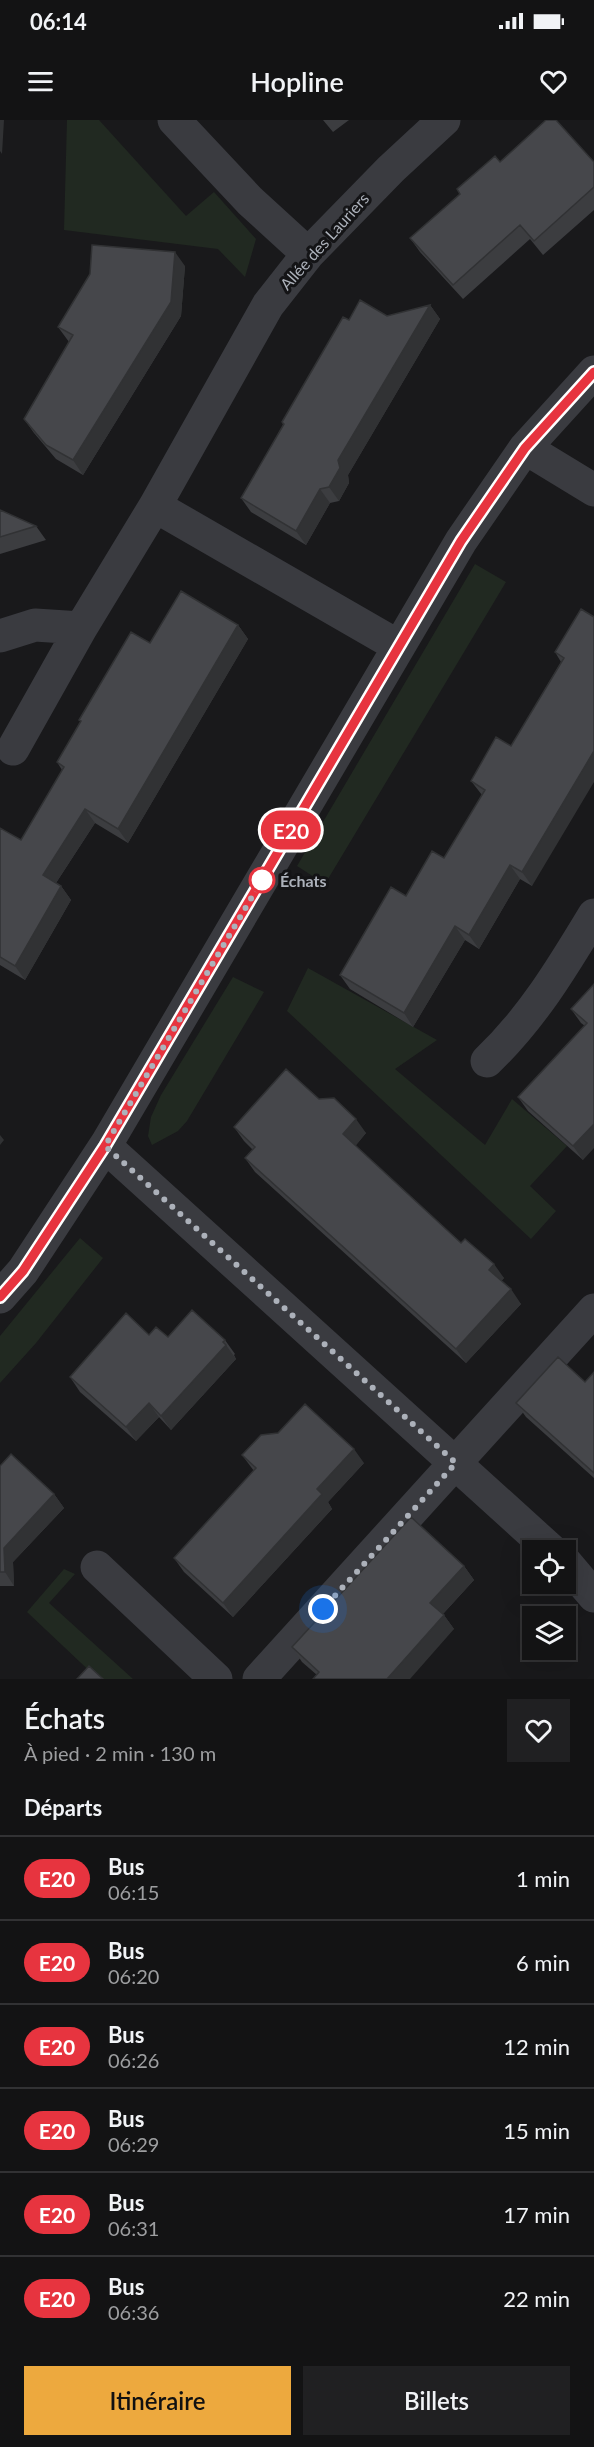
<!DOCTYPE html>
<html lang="fr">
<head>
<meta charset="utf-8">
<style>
  body { margin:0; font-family:Lato,sans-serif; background:#202022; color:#f1f3f6; height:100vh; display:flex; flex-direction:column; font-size:22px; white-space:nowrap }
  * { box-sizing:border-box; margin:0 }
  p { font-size:20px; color:#9d9ea0 }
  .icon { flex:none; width:33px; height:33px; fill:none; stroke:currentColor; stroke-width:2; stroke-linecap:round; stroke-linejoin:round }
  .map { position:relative; height:1559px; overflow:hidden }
  .sheet { display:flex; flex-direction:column; background:#131314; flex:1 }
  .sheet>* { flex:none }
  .badge { padding:0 12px; border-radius:20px; font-size:21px; line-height:39px }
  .fabs { position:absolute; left:522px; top:1420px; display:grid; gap:12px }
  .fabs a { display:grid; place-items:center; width:54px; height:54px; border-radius:0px; background:#131314; box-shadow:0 6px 24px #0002,0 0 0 2px #323234; font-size:30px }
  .you { position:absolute; width:30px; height:30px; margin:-15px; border:4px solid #fff; border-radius:50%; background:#1a73e8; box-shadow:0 0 0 9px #1a73e833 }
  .map>.badge { position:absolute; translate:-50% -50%; box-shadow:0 0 0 3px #fff }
  h2 { padding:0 24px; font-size:22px; line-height:54px }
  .round { display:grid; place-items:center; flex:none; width:63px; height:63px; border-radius:0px; background:#202022 }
  .overview { display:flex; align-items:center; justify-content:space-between; height:102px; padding:0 24px }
  h1 { font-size:28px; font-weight:600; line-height:45px }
  .cta { display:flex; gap:12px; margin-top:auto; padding:12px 24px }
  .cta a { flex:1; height:69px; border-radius:0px; background:#eda93e; color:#111; font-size:24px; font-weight:600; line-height:69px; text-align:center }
  .cta a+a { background:#202022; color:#f1f3f6 }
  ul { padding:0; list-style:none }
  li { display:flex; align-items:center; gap:18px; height:84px; padding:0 24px; border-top:2px solid #323234 }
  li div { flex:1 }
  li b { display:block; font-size:22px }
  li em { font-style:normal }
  li .badge { min-width:66px; font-weight:700; text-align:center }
  .status { display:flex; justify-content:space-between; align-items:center; height:42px; padding:0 30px; background:#131314; direction:ltr }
  .status svg { height:16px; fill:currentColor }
  header { display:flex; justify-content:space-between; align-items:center; height:78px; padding:0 24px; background:#131314; font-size:27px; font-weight:600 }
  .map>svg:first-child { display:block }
  .grass { fill:#212921 }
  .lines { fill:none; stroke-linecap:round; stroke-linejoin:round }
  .minor { stroke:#3a3b40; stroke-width:33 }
  .wall { fill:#3c3d40 }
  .shaded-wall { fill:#313234 }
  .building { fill:#46474b; stroke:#313234; stroke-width:1.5 }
  .line-casing { stroke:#fff; stroke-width:14 }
  .line { stroke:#e7343f; stroke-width:9 }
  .walk { stroke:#acb1ba; stroke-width:6; stroke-dasharray:0 10.8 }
  .stop-dot { fill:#fff; stroke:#e7343f; stroke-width:3 }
  .labels { text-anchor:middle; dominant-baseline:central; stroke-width:6; stroke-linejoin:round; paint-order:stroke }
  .street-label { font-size:16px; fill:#acb1ba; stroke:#141416 }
  .stop-label { font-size:16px; font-weight:bold; fill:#acb1ba; stroke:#141416; text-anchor:start }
</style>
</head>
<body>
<div class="status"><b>06:14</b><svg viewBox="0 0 49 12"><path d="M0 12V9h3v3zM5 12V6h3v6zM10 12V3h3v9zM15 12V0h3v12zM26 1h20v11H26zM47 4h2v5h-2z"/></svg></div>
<header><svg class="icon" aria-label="menu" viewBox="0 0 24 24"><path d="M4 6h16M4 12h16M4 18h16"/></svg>Hopline<svg class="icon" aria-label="heart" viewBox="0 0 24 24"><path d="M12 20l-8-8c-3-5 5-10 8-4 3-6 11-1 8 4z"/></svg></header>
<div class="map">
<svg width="594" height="1559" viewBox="0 0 594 1559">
  <rect width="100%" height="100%" fill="#19191b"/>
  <!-- grass -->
  <path class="grass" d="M67,0H99L186,96L214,72L256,119L245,157L218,129L64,110Z
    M475,444L506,462L325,764L297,746Z
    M308,848L437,920L395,949L485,1025L512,979L567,1026L530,1066L556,1091L531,1119L287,891Z
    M233,857L264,872L187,1001L178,1011L152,1025L148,1016L151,997L161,975Z
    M80,1118L103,1138L36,1223L0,1263V1216Z
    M64,1449L75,1454L49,1483L133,1559H98L27,1492Z"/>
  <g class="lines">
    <!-- minor -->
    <path class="minor" d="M174,0L250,81L308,134
      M525,328L594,370
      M155,386L398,526
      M0,516L35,505L81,508
      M13,629L81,508L155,386L268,185L308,134L391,49L444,0
      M487,941C532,898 562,848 594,795
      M105,1026L552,1431
      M0,1177L23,1151L107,1023L461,421L525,328L594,252
      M566,1443L594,1476
      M97,1447L216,1559
      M259,1559L594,1190"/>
  </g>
  <!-- wall -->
  <path class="wall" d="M323,0H349L333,12Z
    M500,42H594V90L543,135L530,119L463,179L420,132L410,118Z
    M185,146L181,196L83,355L56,339L34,313L24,299L69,222L58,207Z
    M430,185L440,199L348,355L349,363L339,381L330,383L306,425L251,392L241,378L283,305L282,302L387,196Z
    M0,390L36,406L46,420L0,434Z
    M581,489L532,766L520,759L479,829L465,820L413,907L350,869L340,855L406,776L444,738L482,675L471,661L511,626L561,542L555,532Z
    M238,505L248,519L128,723L95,703L56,763L61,766L71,780L25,860L0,845V708L21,720L62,650L57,642L150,523Z
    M594,864L583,1040L528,991L518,977L585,906L581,903L571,889Z
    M319,979L366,1013L355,1026L461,1123L504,1158L501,1161L521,1184L466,1243L255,1052L245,1038L253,1030L244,1021L234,1007Z
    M149,1215L225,1220L235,1234L234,1235L236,1239L171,1310L159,1297L136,1321L80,1272L70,1257Z
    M594,1252V1358L526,1297L516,1283L585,1262Z
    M242,1335L364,1343L328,1382L332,1389L233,1497L184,1452L174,1438L254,1351Z
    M0,1346L54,1374L64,1388L13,1442L14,1466H0Z
    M464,1446L474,1460L443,1494L454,1509L317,1555L302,1542L292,1527Z"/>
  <!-- shaded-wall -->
  <path class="shaded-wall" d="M0,0H4L2,34L0,31Z
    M175,132L185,146L181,196L83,355L73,340Z
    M430,185L440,199L348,355L349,363L339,381L329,367L338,340Z
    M320,369L330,383L306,425L296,411Z
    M238,505L248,519L128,723L118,709Z
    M594,631V662L532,766L522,752Z
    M85,689L95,703L52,769L43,755Z
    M510,745L520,759L479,829L469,815Z
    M61,766L71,780L25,860L15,846Z
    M455,806L465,820L413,907L404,893Z
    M356,999L366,1013L353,1029L343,1014Z
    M594,1004V1028L583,1040L573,1026Z
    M0,1015L4,1020L0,1025Z
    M494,1144L504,1158L499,1164L489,1150Z
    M511,1169L521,1184L466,1243L456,1229Z
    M226,1225L236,1239L171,1310L161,1296Z
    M149,1283L159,1297L136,1321L126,1307Z
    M354,1329L364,1343L328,1382L332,1389L233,1497L223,1483L317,1369Z
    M54,1374L64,1388L13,1442L14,1466L5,1452L4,1428Z
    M464,1446L474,1460L440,1497L430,1483Z
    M444,1495L454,1509L410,1559H387Z"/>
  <!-- building -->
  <path class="building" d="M546,0H556L594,42V67L534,121L520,105L453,165L410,118L460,74L457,69L495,36L500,42Z
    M92,125L175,132L171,182L73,340L46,325L24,299L73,215L58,207L90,154Z
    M360,180L387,196L430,185L338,340L340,348L329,367L320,369L296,411L241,378L284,304L282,302L343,197L349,200Z
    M0,390L36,406L0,417Z
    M181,471L238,505L118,709L85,689L43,755L61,766L15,846L0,837V708L21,720L64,647L57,642L81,601L79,600L131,512L150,523Z
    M581,489L594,497V631L522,752L510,745L469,815L455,806L404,893L340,855L391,767L406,776L432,731L444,738L485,670L471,661L496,617L511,626L564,538L555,532Z
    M594,864V1004L573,1026L518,977L587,903L571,889Z
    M286,949L319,979L334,978L356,999L343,1014L461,1123L465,1119L494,1144L489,1150L511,1169L456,1229L245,1038L255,1027L234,1007Z
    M192,1190L225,1220L223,1222L226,1225L161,1296L149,1283L126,1307L70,1257L126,1193L149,1215L156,1207L168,1217Z
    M558,1237L585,1262L594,1252V1353L516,1283Z
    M305,1284L354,1329L317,1369L322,1374L223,1483L174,1438L256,1348L242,1335L261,1315L278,1313Z
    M11,1334L54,1374L4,1428L5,1452H0V1346Z
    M411,1397L464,1446L430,1483L444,1495L387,1559H313L319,1552L292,1527Z
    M89,1546L103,1559H77Z"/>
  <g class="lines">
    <defs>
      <path id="line" d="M0,1177L23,1151L105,1026L461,421L525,328L594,252"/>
    </defs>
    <!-- line casing -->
    <use href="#line" class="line-casing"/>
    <!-- line -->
    <use href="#line" class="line"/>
    <!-- walk -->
    <path class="walk" d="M262,760L105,1026L456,1343L323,1489"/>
  </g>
  <!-- markers -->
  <circle class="stop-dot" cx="262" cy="760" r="12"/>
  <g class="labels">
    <!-- street labels -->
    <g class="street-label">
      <text transform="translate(324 121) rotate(-48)">Allée des Lauriers</text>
    </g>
    <!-- stop labels -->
    <g class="stop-label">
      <text x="280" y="760">Échats</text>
    </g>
  </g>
</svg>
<div class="fabs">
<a><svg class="icon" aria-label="locate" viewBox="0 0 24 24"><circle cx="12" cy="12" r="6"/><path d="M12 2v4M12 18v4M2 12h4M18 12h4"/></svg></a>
<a><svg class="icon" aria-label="layers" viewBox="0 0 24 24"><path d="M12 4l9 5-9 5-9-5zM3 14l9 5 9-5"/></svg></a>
</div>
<div class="you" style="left:323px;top:1489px"></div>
<b class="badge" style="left:291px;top:710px;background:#e7343f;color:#fff">E20</b>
</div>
<section class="sheet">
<div class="overview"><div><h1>Échats</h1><p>À pied · 2 min · 130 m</p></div><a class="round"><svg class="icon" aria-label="heart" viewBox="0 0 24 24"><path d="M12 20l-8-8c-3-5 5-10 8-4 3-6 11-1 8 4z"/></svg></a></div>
<h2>Départs</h2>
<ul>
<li><span class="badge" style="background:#e7343f;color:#fff">E20</span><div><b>Bus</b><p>06:15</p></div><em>1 min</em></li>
<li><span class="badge" style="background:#e7343f;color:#fff">E20</span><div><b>Bus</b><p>06:20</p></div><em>6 min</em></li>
<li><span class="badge" style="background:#e7343f;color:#fff">E20</span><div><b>Bus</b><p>06:26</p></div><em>12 min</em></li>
<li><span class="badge" style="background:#e7343f;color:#fff">E20</span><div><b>Bus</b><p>06:29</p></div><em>15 min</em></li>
<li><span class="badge" style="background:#e7343f;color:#fff">E20</span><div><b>Bus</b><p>06:31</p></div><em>17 min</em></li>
<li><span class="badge" style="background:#e7343f;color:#fff">E20</span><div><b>Bus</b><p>06:36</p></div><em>22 min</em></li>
</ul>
<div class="cta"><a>Itinéraire</a><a>Billets</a></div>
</section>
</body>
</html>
